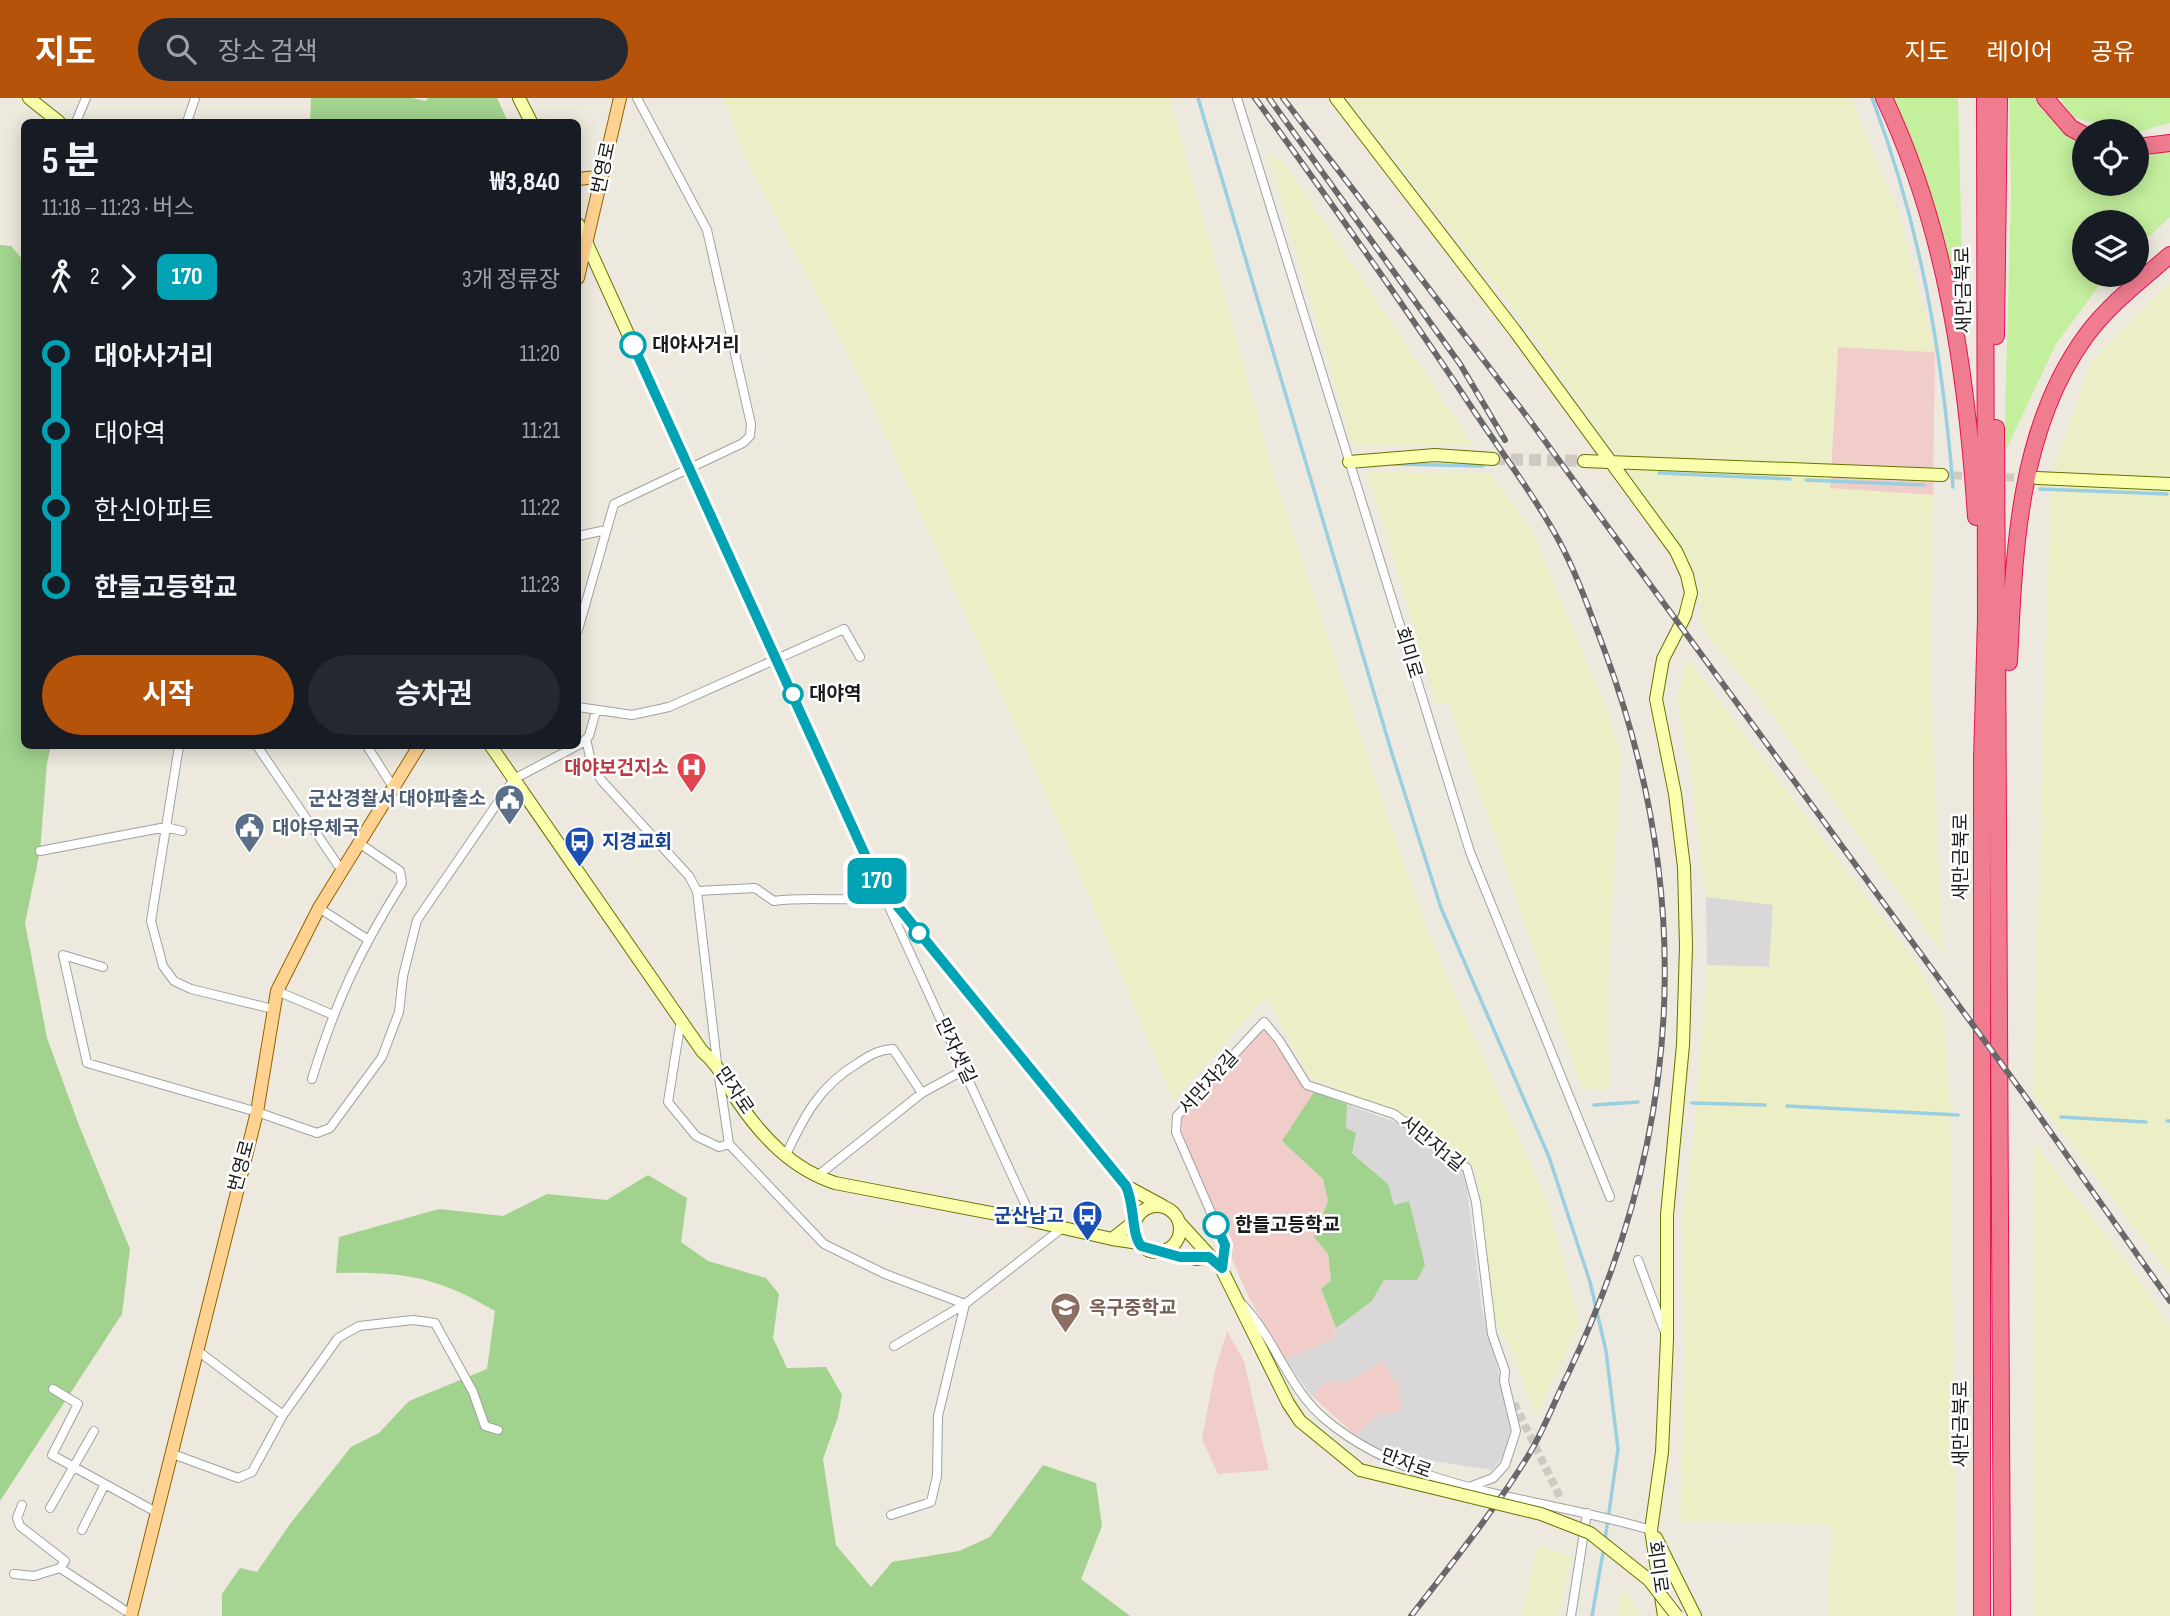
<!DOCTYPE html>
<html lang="ko">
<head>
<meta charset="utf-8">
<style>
  body { margin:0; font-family:"Sofia Sans Condensed","Noto Sans KR",sans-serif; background:#242831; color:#f1f3f6; height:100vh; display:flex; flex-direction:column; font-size:26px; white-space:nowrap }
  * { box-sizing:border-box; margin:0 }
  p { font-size:23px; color:#9ea1a6 }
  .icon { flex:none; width:38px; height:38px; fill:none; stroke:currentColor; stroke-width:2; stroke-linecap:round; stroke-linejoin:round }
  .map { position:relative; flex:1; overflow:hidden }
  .side { position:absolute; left:21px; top:21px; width:560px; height:630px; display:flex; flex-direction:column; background:#171b24; border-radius:10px; box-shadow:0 4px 18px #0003 }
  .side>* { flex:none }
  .badge { padding:0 14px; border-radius:10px; font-size:24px; line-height:46px }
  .fabs { position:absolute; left:2072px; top:21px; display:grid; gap:14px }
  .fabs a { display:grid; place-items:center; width:77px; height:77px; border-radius:50%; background:#171b24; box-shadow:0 4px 18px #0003; font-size:35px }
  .map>.badge { position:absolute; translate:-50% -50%; box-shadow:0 0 0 4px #fff }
  .legs { display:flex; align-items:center; gap:10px; height:77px; padding:0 21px; font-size:23px }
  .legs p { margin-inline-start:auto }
  .headline { display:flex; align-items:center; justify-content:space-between; height:119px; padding:0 21px }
  h1 { font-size:38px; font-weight:700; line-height:52px }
  .action { display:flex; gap:14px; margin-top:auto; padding:14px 21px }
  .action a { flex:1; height:80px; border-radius:42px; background:#b45309; color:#fff; font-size:28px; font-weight:700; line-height:80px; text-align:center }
  .action a+a { background:#242831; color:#f1f3f6 }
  ul { padding:0 21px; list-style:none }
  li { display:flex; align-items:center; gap:24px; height:77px; font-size:26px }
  li i { display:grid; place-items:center; width:10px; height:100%; margin:0 9px; background:currentColor }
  li i::after { content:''; width:18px; height:18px; margin:-9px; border:5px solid; border-radius:50%; background:#171b24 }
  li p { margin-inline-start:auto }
  li:first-child i { background:linear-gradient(#0000 50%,currentColor 0) }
  li:last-child i { background:linear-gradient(currentColor 50%,#0000 0) }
  header { display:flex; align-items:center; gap:42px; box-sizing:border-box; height:98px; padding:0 35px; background:#b45309; color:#fff }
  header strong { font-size:33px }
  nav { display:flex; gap:38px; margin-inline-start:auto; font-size:24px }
  .search { width:490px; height:63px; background:#242831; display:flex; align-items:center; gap:18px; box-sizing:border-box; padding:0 24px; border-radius:38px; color:#9ea1a6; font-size:26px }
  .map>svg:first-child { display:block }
  .residential { fill:#d9d7d7 }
  .commercial { fill:#f1cdca }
  .farmland { fill:#ecefc6 }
  .grass { fill:#c4ef9d }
  .forest { fill:#a1d28e }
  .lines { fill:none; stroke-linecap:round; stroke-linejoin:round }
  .stream { stroke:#99cfe1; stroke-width:3.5 }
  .street-tunnel { stroke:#cecac1; stroke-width:8; stroke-dasharray:8 4; stroke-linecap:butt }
  .secondary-tunnel { stroke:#cecac1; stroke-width:12; stroke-dasharray:12 6; stroke-linecap:butt }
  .street-casing { stroke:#a1a1a1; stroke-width:10 }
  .secondary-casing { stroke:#647300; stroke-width:14 }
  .primary-casing { stroke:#916300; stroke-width:14 }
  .highway-casing { stroke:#e61156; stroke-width:18 }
  .street { stroke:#fff; stroke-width:8 }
  .secondary { stroke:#f9ffab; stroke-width:12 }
  .primary { stroke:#ffd292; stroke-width:12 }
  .highway { stroke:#ef7c8f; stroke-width:16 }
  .rail-casing { stroke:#686868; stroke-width:6 }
  .rail { stroke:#fff; stroke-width:3.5; stroke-dasharray:10; stroke-linecap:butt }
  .secondary-bridge-casing { stroke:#647300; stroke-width:14; stroke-linecap:butt }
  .secondary-bridge { stroke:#f9ffab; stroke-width:12 }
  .line-1-casing { stroke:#fff; stroke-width:16 }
  .line-1 { stroke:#00a3b4; stroke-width:10 }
  .stop-1-dot { fill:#fff; stroke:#00a3b4; stroke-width:3.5 }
  .labels { text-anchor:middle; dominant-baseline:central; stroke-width:5; stroke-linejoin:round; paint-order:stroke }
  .street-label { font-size:19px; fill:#1a1a1a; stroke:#fff }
  .stop-label { font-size:19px; font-weight:bold; fill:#1a1a1a; stroke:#fff; text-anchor:start }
  .health-label { font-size:19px; font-weight:bold; fill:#be3a42; stroke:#fff; text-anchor:end }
  .service-label { font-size:19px; font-weight:bold; fill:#4e5e75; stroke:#fff; text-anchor:end }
  .transit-label { font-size:19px; font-weight:bold; fill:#164399; stroke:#fff; text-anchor:start }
  .education-label { font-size:19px; font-weight:bold; fill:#785e54; stroke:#fff; text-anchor:start }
</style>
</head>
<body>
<header>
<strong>지도</strong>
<div class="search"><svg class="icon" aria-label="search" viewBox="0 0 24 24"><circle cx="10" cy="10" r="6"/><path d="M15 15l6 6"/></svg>장소 검색</div>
<nav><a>지도</a><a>레이어</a><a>공유</a></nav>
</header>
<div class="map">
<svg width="2170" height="1518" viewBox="0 0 2170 1518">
  <rect width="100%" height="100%" fill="#eee9de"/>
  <!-- residential -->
  <path class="residential" d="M1706,799L1773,806L1770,869L1707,867Z
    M1347,1006L1408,1029L1465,1075L1482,1211L1512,1327L1504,1357L1492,1372L1382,1355L1356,1338L1378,1317L1384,1263L1346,1285L1327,1284L1311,1297L1285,1261L1333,1241L1336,1230L1372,1203L1384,1182H1417L1408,1103L1394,1107L1388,1086L1352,1054L1345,1030Z"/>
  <!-- commercial -->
  <path class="commercial" d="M1838,249L1935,254L1933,397L1830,391Z
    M1264,924L1314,994L1283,1043L1323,1081L1328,1103L1314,1139L1328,1156L1331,1182L1321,1192L1336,1230L1333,1241L1285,1261L1249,1200L1233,1163L1182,1035L1181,1021Z
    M1227,1233L1244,1263L1269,1372L1218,1376L1202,1341L1215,1272Z
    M1383,1263L1399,1290L1402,1312L1378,1317L1356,1338L1311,1297L1327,1283L1346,1285Z"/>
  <!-- farmland -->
  <path class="farmland" d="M724,0H1170L1273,374L1387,716L1429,837L1548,1106L1580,1225L1536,1319L1513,1254L1495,1226L1477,1071L1394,1015L1310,979L1266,899L1173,1002L1060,728L861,282L744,57Z
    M1346,0H1851L1900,119L1935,254L1838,249L1830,390L1933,397L1931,595L1943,856L1760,601L1703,532L1698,480L1686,456L1512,208Z
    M1268,57L1282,62L1473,347L1353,348Z
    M2170,183V1176L2033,996L2051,379L2091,263Z
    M1367,374L1490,375L1531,431L1604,604L1621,656L1607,894L1610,992L1582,990L1449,606H1437Z
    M1687,560L1919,869L1943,915L1950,1005L1956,1518H1828L1832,1427L1680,1423L1686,1244L1682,1125L1695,1027L1707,867L1769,869L1773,807L1706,799L1691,677L1677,601Z
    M2033,1043L2127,1165L2170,1229V1518H2033Z
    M1538,1448L1572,1458L1558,1518H1521Z
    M1623,1489L1640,1518H1616Z"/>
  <!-- grass -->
  <path class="grass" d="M1889,0H1958L1964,242Z
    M2009,0H2036L2043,13L2084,46V86H2137V58L2146,59L2170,51V119L2137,150V124H2084V177H2107L2056,246L2004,356L2011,95Z
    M2060,0H2170V25L2137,34L2121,33L2073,19Z"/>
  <!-- forest -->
  <path class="forest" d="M311,0H412L426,3L428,0H497L508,24H310Z
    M0,147L11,148L24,163V648H51L47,665L40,753L25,825L47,940L80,1030L130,1151L122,1216L0,1403Z
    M1314,994L1347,1006L1346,1030L1356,1035L1352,1055L1388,1086L1394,1107L1409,1103L1425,1167L1417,1182H1384L1372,1203L1336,1230L1321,1191L1331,1182L1328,1156L1314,1139L1328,1103L1323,1081L1282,1043Z
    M648,1077L687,1100L681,1144L708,1163L766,1180L779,1196L773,1240L787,1270L826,1269L842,1297L838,1319L823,1361L836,1447L871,1489L892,1464L959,1453L990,1439L1043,1367L1096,1385L1102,1428L1081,1481L1130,1518H222V1496L240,1470L257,1474L290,1426L351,1349L379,1335L409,1303L487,1271L495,1213C438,1179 403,1173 336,1175L339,1139L439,1111L503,1118L547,1096L607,1102Z"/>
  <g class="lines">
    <!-- stream -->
    <path class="stream" d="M1198,0L1390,649L1441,810L1549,1059L1590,1184L1606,1253L1618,1351L1605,1442
      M1872,0C1920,127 1942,253 1953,389
      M1394,366L1483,368
      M1659,375L1790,381
      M1806,382L1924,387
      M2040,391L2167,396
      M1692,1005L1765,1007
      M1594,1007L1638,1004
      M1787,1008L1958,1017
      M2061,1019L2146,1024
      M2167,1023H2170
      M1592,1518L1604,1449"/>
    <!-- street-tunnel -->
    <path class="street-tunnel" d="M1942,377L1974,378
      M1994,379L2030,380
      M1514,1305L1561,1401"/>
    <!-- secondary-tunnel -->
    <path class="secondary-tunnel" d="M1493,361L1584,363"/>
    <defs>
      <path id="street" d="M1237,0L1470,754L1610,1099
        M76,24L86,0
        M187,24L195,0
        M578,438L606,432
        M578,532L614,406L743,345L750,338L751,326L707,132L637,0
        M578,609L632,617L669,609L844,531L860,559
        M586,641L592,668L602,683L689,778L697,793L717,965L729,1046L824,1146L885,1176L965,1206L938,1318L937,1378L931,1404L891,1417
        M179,648L151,823L163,868L174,883L191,891L273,911
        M257,648L342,773
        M367,648L393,689
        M40,753L166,729L182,733
        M697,793L755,790L774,803C811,798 847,805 884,798
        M884,798L1033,1123
        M319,810L367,841
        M103,869L63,857L87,965L257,1014L317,1035L330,1030L382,959L399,914L403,878L417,822L514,681L582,645L589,638L596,613
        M277,893L331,916
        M681,922L668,1004L696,1038L719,1049L729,1046
        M312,981C335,905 360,852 402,785L400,773L359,745
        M785,1059C803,1020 819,988 858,965C870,957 878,952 893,951L922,995
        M816,1079L922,995L964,972
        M1638,1162L1664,1232
        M1221,1170L1225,1147L1176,1034L1177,1018L1264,924L1279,942L1307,987L1394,1016L1467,1070L1476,1104L1492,1236L1505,1273L1504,1283L1516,1333L1505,1367L1493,1380L1472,1388
        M1242,1206C1275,1240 1289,1292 1326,1322C1413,1395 1546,1400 1651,1432
        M894,1248L965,1206L1061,1131
        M198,1253L283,1317
        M53,1291L78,1306L52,1357L156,1414
        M170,1355L238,1380L252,1374L283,1317L338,1240L359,1228L413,1222L435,1225L473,1294L485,1328L498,1332
        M22,1407L17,1420L20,1428L65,1463L60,1470L132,1517
        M50,1410L94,1333
        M82,1432L105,1386
        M14,1476L34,1478L60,1470
        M1571,1518L1587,1415"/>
      <path id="secondary" d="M29,0L59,24
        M519,0L531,24
        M1336,0L1515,233L1676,453L1687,477L1691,495L1685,518L1663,561L1656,601L1675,696L1684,769L1686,848L1683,947L1667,1117V1241L1662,1354L1651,1432L1664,1518
        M578,126L877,783L1126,1088
        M1584,363L1942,377
        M1349,364L1435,357L1493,361
        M2037,380L2170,386
        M491,648L702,953C719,967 725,984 737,1002C762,1039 792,1071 835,1085L1033,1123L1112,1141
        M1134 1131a23 23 0 1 1 46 0a23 23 0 1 1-46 0Z
        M1179,1124L1221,1170L1288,1305L1300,1323L1360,1372
        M1139,1145L1112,1141L1135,1123L1126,1088L1163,1108
        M1162,1154L1196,1161L1209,1159
        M1656,1440L1695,1518"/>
      <path id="primary" d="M578,81L596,79L605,68
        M578,180L620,0
        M131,1518L257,1014L277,893L319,810L419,648"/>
      <path id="highway" d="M1884,0C1946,130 1967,276 1976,419
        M2045,0L2071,30L2084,37
        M2137,49L2170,45
        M1996,238L1999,0
        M1996,330L2002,1518
        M2009,564C2014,454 2018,332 2085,239C2108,207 2140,183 2170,157
        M1982,1518V662L1986,520L1985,0"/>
    </defs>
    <!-- street casing -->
    <use href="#street" class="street-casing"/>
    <!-- secondary casing -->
    <use href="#secondary" class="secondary-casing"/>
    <!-- primary casing -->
    <use href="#primary" class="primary-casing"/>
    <!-- highway casing -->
    <use href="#highway" class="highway-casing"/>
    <!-- street -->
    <use href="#street" class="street"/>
    <!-- secondary -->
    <use href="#secondary" class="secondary"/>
    <!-- primary -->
    <use href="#primary" class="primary"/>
    <!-- highway -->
    <use href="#highway" class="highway"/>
    <defs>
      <path id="rail" d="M1255,0C1330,103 1404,207 1474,313C1502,355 1534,397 1558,441C1577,476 1590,514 1604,551C1697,800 1682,1038 1568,1276C1555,1302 1545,1329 1531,1353C1496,1411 1452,1465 1411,1518
        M1269,0L1460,266L1505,342
        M1283,0L1528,320L2025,998L2170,1203"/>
    </defs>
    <!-- rail casing -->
    <use href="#rail" class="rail-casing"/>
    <!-- rail -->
    <use href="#rail" class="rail"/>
    <defs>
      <path id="secondary-bridge" d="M1360,1372L1541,1416L1590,1435L1649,1482L1677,1518"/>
    </defs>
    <!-- secondary-bridge casing -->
    <use href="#secondary-bridge" class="secondary-bridge-casing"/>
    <!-- secondary-bridge -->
    <use href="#secondary-bridge" class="secondary-bridge"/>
  </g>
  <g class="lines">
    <defs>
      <path id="line-1" d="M633,247L877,783L1126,1088C1135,1108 1131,1135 1141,1148L1180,1159H1209L1222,1170L1225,1147L1216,1127"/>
    </defs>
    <!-- line-1 casing -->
    <use href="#line-1" class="line-1-casing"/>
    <!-- line-1 -->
    <use href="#line-1" class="line-1"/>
  </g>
  <!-- icons -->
  <defs>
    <symbol id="hospital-pin" viewBox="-11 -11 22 30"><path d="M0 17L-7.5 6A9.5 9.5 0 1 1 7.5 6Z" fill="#e0444e" stroke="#fff"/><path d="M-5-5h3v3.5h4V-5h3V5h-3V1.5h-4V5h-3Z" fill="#fff"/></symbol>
    <symbol id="civic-pin" viewBox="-11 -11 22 30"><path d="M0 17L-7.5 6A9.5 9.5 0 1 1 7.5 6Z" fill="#5c6f8a" stroke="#fff"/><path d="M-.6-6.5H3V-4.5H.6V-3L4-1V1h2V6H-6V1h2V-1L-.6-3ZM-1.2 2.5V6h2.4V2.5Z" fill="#fff"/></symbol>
    <symbol id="bus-pin" viewBox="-11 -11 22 30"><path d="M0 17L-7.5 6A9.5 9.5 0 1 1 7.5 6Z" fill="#1a4fb4" stroke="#fff"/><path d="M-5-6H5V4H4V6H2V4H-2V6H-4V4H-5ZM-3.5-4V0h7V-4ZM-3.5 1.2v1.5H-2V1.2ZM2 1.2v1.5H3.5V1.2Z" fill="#fff"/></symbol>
    <symbol id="school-pin" viewBox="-11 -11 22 30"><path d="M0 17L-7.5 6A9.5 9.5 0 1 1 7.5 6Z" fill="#8d6e63" stroke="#fff"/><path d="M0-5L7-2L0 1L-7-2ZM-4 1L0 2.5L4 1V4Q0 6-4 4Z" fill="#fff"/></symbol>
  </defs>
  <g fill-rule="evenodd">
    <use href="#hospital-pin" x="674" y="652" width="35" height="47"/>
    <use href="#civic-pin" x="492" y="684" width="35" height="47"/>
    <use href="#civic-pin" x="232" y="712" width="35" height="47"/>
    <use href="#bus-pin" x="562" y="726" width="35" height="47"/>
    <use href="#bus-pin" x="1070" y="1100" width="35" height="47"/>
    <use href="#school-pin" x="1048" y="1192" width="35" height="47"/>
  </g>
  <!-- markers -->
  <g class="stop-1-dot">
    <circle cx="633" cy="247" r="12"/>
    <circle cx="793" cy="596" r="9"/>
    <circle cx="919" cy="835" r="9"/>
    <circle cx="1216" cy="1127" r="12"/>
  </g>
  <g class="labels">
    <!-- street labels -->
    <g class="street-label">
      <text transform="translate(604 70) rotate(-78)">번영로</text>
      <text transform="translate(1964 192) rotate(-91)">새만금북로</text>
      <text transform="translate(1408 555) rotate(73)">회미로</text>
      <text transform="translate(1961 759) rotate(-90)">새만금북로</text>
      <text transform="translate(955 953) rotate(65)">만자샛길</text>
      <text transform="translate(1209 985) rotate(-48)">서만자2길</text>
      <text transform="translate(734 993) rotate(56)">만자로</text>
      <text transform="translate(1432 1046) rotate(39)">서만자1길</text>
      <text transform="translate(242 1068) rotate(-75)">번영로</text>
      <text transform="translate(1961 1326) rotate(-90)">새만금북로</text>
      <text transform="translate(1406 1366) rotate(20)">만자로</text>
      <text transform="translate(1657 1469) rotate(82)">회미로</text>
    </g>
    <!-- stop labels -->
    <g class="stop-label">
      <text x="652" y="247">대야사거리</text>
      <text x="809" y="596">대야역</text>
      <text x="1235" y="1127">한들고등학교</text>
    </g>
    <!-- health labels -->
    <g class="health-label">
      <text x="669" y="670">대야보건지소</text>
    </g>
    <!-- service labels -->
    <g class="service-label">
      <text x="486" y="701">군산경찰서 대야파출소</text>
      <text x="272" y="730" text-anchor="start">대야우체국</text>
    </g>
    <!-- transit labels -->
    <g class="transit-label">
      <text x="602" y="744">지경교회</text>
      <text x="1064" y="1118" text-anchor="end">군산남고</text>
    </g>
    <!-- education labels -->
    <g class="education-label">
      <text x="1089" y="1210">옥구중학교</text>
    </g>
  </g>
</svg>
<div class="fabs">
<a><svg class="icon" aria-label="locate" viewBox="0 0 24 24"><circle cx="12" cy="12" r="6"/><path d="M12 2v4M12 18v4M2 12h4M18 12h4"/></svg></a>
<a><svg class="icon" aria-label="layers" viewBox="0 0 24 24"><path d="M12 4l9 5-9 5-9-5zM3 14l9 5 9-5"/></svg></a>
</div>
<b class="badge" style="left:877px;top:783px;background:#00a3b4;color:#fff">170</b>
<section class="side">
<div class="headline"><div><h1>5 분</h1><p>11:18 – 11:23 · 버스</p></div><b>₩3,840</b></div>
<div class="legs"><svg class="icon" aria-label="walk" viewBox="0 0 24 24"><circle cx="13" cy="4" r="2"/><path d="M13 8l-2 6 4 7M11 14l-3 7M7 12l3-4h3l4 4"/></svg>2<svg class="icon" aria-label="forward" viewBox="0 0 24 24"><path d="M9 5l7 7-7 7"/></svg><b class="badge" style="background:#00a3b4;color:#fff">170</b><p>3개 정류장</p></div>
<ul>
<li><i style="color:#00a3b4"></i><b>대야사거리</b><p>11:20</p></li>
<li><i style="color:#00a3b4"></i><span>대야역</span><p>11:21</p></li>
<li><i style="color:#00a3b4"></i><span>한신아파트</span><p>11:22</p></li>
<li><i style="color:#00a3b4"></i><b>한들고등학교</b><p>11:23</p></li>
</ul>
<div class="action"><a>시작</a><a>승차권</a></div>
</section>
</div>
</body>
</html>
